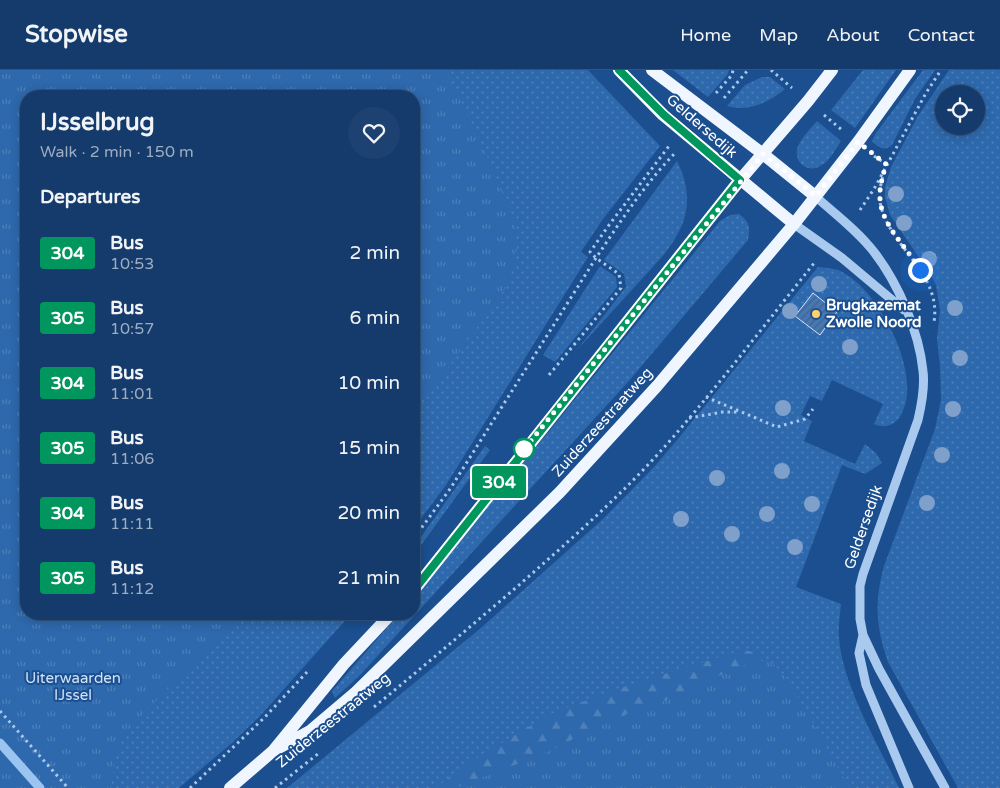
<!DOCTYPE html>
<html lang="en">
<head>
<meta charset="utf-8">
<style>
  body { margin:0; font-family:"Varela Round",sans-serif; background:#1d4271; color:#f1f3f6; height:100vh; display:flex; flex-direction:column; font-size:19px; white-space:nowrap }
  * { box-sizing:border-box; margin:0 }
  p { font-size:16px; color:#9dadc1 }
  .icon { flex:none; width:28px; height:28px; fill:none; stroke:currentColor; stroke-width:2; stroke-linecap:round; stroke-linejoin:round }
  .map { position:relative; flex:1; overflow:hidden }
  .sheet { position:absolute; left:20px; top:20px; width:400px; height:530px; display:flex; flex-direction:column; background:#143b6b; border-radius:20px; box-shadow:0 2px 12px #0003,0 0 0 1px #33557e }
  .sheet>* { flex:none }
  .badge { padding:0 10px; border-radius:4px; font-size:18px; line-height:32px }
  .controls { position:absolute; left:935px; top:15px; display:grid; gap:10px }
  .controls a { display:grid; place-items:center; width:50px; height:50px; border-radius:50%; background:#143b6b; box-shadow:0 2px 12px #0003,0 0 0 1px #33557e; font-size:25px }
  .you { position:absolute; width:25px; height:25px; margin:-12px; border:4px solid #fff; border-radius:50%; background:#1a73e8; box-shadow:0 0 0 8px #1a73e833 }
  .map>.badge { position:absolute; translate:-50% -50%; box-shadow:0 0 0 2px #fff }
  h2 { padding:0 20px; font-size:19px; line-height:45px }
  .round { display:grid; place-items:center; flex:none; width:52px; height:52px; border-radius:26px; background:#1d4271 }
  .head { display:flex; align-items:center; justify-content:space-between; height:85px; padding:0 20px }
  h1 { font-size:24px; font-weight:700; line-height:38px }
  ul { padding:0; list-style:none }
  li { display:flex; align-items:center; gap:15px; height:65px; padding:0 20px }
  li div { flex:1 }
  li b { display:block; font-size:19px }
  li em { font-style:normal }
  li .badge { min-width:55px; font-weight:700; text-align:center }
  header { display:flex; align-items:center; gap:30px; box-sizing:border-box; height:70px; padding:0 25px; background:#143b6b; border-bottom:1px solid #33557e }
  header strong { font-size:24px }
  nav { display:flex; gap:28px; margin-inline-start:auto; font-size:18px }
  .map>svg:first-child { display:block }
  .grass { fill:url(#grass-dots); fill-rule:evenodd }
  .forest { fill:url(#forest-firs) }
  .park { fill:url(#park-tufts) }
  .lines { fill:none; stroke-linecap:round; stroke-linejoin:round }
  .stream { stroke:#9cc4f0; stroke-width:9 }
  .building { fill:url(#building-hatch); stroke:#cfe3fa }
  .path { stroke:#a9c9ee; stroke-width:3; stroke-dasharray:2.5 4; stroke-linecap:butt }
  .minor { stroke:#a9c9ee; stroke-width:9 }
  .major { stroke:#f0f6ff; stroke-width:12 }
  .tree { fill:#7ea0ca }
  .line-casing { stroke:#fff; stroke-width:11 }
  .line { stroke:#00965e; stroke-width:8 }
  .walk { stroke:#fff; stroke-width:5; stroke-dasharray:0 9 }
  .poi-dot { fill:#ffd166; stroke:#1b4f8f; stroke-width:2 }
  .stop-dot { fill:#fff; stroke:#00965e; stroke-width:2.5 }
  .labels { text-anchor:middle; dominant-baseline:central; stroke-width:4; stroke-linejoin:round; paint-order:stroke }
  .street-label { font-size:15px; fill:#fff; stroke:#1b4f8f }
  .poi-label { font-size:15px; font-weight:bold; fill:#fff; stroke:#1b4f8f; text-anchor:start }
  .park-label { font-size:15px; fill:#cfe3fa; stroke:#1b4f8f }
</style>
</head>
<body>
<header>
<strong>Stopwise</strong>
<nav><a>Home</a><a>Map</a><a>About</a><a>Contact</a></nav>
</header>
<div class="map">
<svg width="1000" height="718" viewBox="0 0 1000 718">
  <defs>
    <pattern id="grass-dots" width="8" height="8" patternUnits="userSpaceOnUse" patternTransform="scale(1.25)"><rect width="8" height="8" fill="#2e69ad"/><path d="M2 2h.1M6 6h.1" fill="none" stroke="#4d80b9" stroke-width="1.8" stroke-linecap="round"/></pattern>
    <pattern id="forest-firs" width="22" height="20" patternUnits="userSpaceOnUse" patternTransform="scale(1.25)"><rect width="22" height="20" fill="#2e69ad"/><path d="M5 1l3.5 6h-7zM16 11l3.5 6h-7z" fill="#4d80b9"/></pattern>
    <pattern id="park-tufts" width="24" height="20" patternUnits="userSpaceOnUse" patternTransform="scale(1.25)"><rect width="24" height="20" fill="#2e69ad"/><path d="M3 7l-1-3M5 7V3M7 7l1-3M15 17l-1-3M17 17v-4M19 17l1-3" fill="none" stroke="#4d80b9"/></pattern>
    <pattern id="building-hatch" width="6" height="6" patternUnits="userSpaceOnUse" patternTransform="scale(1.25)"><rect width="6" height="6" fill="#4478b7"/><path d="M-1 1l2-2M0 6l6-6M5 7l2-2" fill="none" stroke="#486282"/></pattern>
  </defs>
  <rect width="100%" height="100%" fill="#1b4f8f"/>
  <!-- grass -->
  <path class="grass" d="M0,0H588L660,76L603,149L581,182L588,187L446,415L414,458V26H26V544H351L260,646L233,672L179,718H0Z
    M673,0H729L728,4L708,27Z
    M863,0H896L855,58L831,40Z
    M923,0H935L915,29L892,75C885,82 877,77 872,71L876,63Z
    M949,0H1000V718H958L888,592C876,557 874,532 884,496L935,359L941,330L940,296L937,269L940,240L936,215L931,205L890,145L885,127V117L891,97L918,46ZM944,24H976V56H944Z
    M762,7H770L785,19C768,33 749,42 727,36L745,15Z
    M817,51L841,71C836,78 830,91 822,95C808,105 792,92 798,76C802,67 811,58 817,51Z
    M677,91C696,129 687,157 661,188L577,280L626,217L624,204L604,190Z
    M739,144C750,152 750,157 748,170L628,312L360,605L335,628L332,621L399,544H414V527L720,151L730,145Z
    M600,196L616,207L617,217L555,292L543,285Z
    M818,197C827,198 836,198 844,203C879,223 917,295 905,335C902,343 900,350 892,354C886,357 881,357 874,354L883,334L832,310L822,331L810,326L801,345L812,351L804,371L855,394L865,374L876,383L882,393L865,404L842,395L796,517L841,534C840,545 838,557 839,568C843,617 878,674 899,718H287L482,557L603,449L655,396L682,364Z
    M485,376L490,380L414,485V477Z"/>
  <!-- forest -->
  <path class="forest" d="M743,580L759,583L773,612L669,718H436L462,697L550,644L632,614Z"/>
  <!-- park -->
  <path class="park" d="M0,0H445C463,34 479,68 495,104C503,123 513,143 516,165C519,183 512,204 504,220L414,345V26H26V544H246L144,642L122,671L115,688L111,718H0Z
    M757,591H771L788,611L816,658L849,718H455L546,683L612,649L655,635L736,598Z"/>
  <g class="lines">
    <!-- stream -->
    <path class="stream" d="M0,673L40,718"/>
  </g>
  <!-- building -->
  <path class="building" d="M813,223L837,242L820,265L795,246Z"/>
  <g class="lines">
    <!-- path -->
    <path class="path" d="M771,0L792,18
      M716,23L732,5L733,0
      M724,28L748,0
      M824,45L842,60
      M874,86L886,94
      M884,101C882,111 878,122 880,132C888,177 942,202 934,252
      M860,140L874,119L926,23L941,0
      M549,305L621,218L619,204L596,188L590,182L609,155L669,76
      M706,327L777,357L805,349L813,339
      M689,348L723,342H739
      M414,468L450,419L596,188C620,152 645,114 675,83
      M374,637C423,597 471,556 519,515C570,470 622,425 667,374C719,315 766,253 815,192
      M0,641L68,718
      M190,718L264,648L307,602
      M275,718L319,683"/>
    <!-- minor -->
    <path class="minor" d="M815,126C835,144 858,161 874,182C898,213 919,261 923,301C925,317 922,333 918,350L863,504L860,516V549L863,565L879,599L945,718
      M794,154L842,188L904,240
      M863,565L859,583L866,615L909,718"/>
    <!-- major -->
    <path class="major" d="M619,0L663,45L794,154
      M652,0L763,84L815,126
      M414,520L740,110L808,31L832,0
      M273,681L310,661L356,622L560,422L657,316L794,154L858,72L910,0
      M230,718L273,681L344,594L391,544"/>
  </g>
  <!-- trees -->
  <g class="tree">
    <circle cx="896" cy="124" r="8"/>
    <circle cx="904" cy="153" r="8"/>
    <circle cx="929" cy="189" r="8"/>
    <circle cx="819" cy="214" r="8"/>
    <circle cx="955" cy="238" r="8"/>
    <circle cx="790" cy="241" r="8"/>
    <circle cx="850" cy="277" r="8"/>
    <circle cx="960" cy="288" r="8"/>
    <circle cx="783" cy="338" r="8"/>
    <circle cx="953" cy="339" r="8"/>
    <circle cx="942" cy="385" r="8"/>
    <circle cx="782" cy="401" r="8"/>
    <circle cx="717" cy="408" r="8"/>
    <circle cx="927" cy="433" r="8"/>
    <circle cx="812" cy="434" r="8"/>
    <circle cx="767" cy="444" r="8"/>
    <circle cx="681" cy="449" r="8"/>
    <circle cx="732" cy="464" r="8"/>
    <circle cx="795" cy="477" r="8"/>
  </g>
  <g class="lines">
    <defs>
      <path id="line" d="M414,520L740,110L664,45L619,0"/>
    </defs>
    <!-- line casing -->
    <use href="#line" class="line-casing"/>
    <!-- line -->
    <use href="#line" class="line"/>
    <!-- walk -->
    <path class="walk" d="M524,379L522,382L763,84L816,126L858,72L886,94C883,106 879,117 880,129C882,156 907,177 920,200"/>
  </g>
  <!-- markers -->
  <circle class="poi-dot" cx="816" cy="244" r="5"/>
  <circle class="stop-dot" cx="524" cy="379" r="10"/>
  <g class="labels">
    <!-- street labels -->
    <g class="street-label">
      <text transform="translate(702 56) rotate(41)">Geldersedijk</text>
      <text transform="translate(602 352) rotate(-48)">Zuiderzeestraatweg</text>
      <text transform="translate(863 457) rotate(-71)">Geldersedijk</text>
      <text transform="translate(333 650) rotate(-39)">Zuiderzeestraatweg</text>
    </g>
    <!-- poi labels -->
    <g class="poi-label">
      <text x="826" y="235">Brugkazemat<tspan x="826" dy="17">Zwolle Noord</tspan></text>
    </g>
    <!-- park labels -->
    <g class="park-label">
      <text x="73" y="608">Uiterwaarden<tspan x="73" dy="17">IJssel</tspan></text>
    </g>
  </g>
</svg>
<div class="controls">
<a><svg class="icon" aria-label="locate" viewBox="0 0 24 24"><circle cx="12" cy="12" r="6"/><path d="M12 2v4M12 18v4M2 12h4M18 12h4"/></svg></a>
</div>
<div class="you" style="left:920px;top:200px"></div>
<b class="badge" style="left:499px;top:412px;background:#00965e;color:#fff">304</b>
<section class="sheet">
<div class="head"><div><h1>IJsselbrug</h1><p>Walk · 2 min · 150 m</p></div><a class="round"><svg class="icon" aria-label="heart" viewBox="0 0 24 24"><path d="M12 20l-8-8c-3-5 5-10 8-4 3-6 11-1 8 4z"/></svg></a></div>
<h2>Departures</h2>
<ul>
<li><span class="badge" style="background:#00965e;color:#fff">304</span><div><b>Bus</b><p>10:53</p></div><em>2 min</em></li>
<li><span class="badge" style="background:#00965e;color:#fff">305</span><div><b>Bus</b><p>10:57</p></div><em>6 min</em></li>
<li><span class="badge" style="background:#00965e;color:#fff">304</span><div><b>Bus</b><p>11:01</p></div><em>10 min</em></li>
<li><span class="badge" style="background:#00965e;color:#fff">305</span><div><b>Bus</b><p>11:06</p></div><em>15 min</em></li>
<li><span class="badge" style="background:#00965e;color:#fff">304</span><div><b>Bus</b><p>11:11</p></div><em>20 min</em></li>
<li><span class="badge" style="background:#00965e;color:#fff">305</span><div><b>Bus</b><p>11:12</p></div><em>21 min</em></li>
</ul>
</section>
</div>
</body>
</html>
